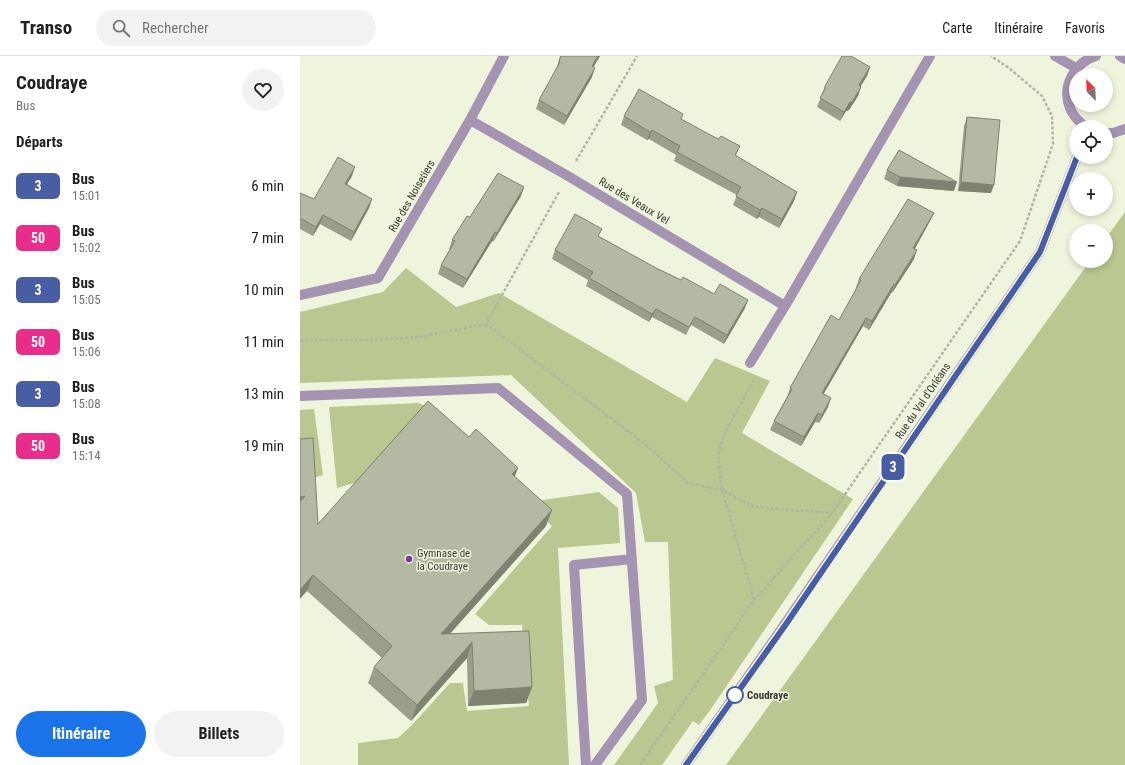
<!DOCTYPE html>
<html lang="fr">
<head>
<meta charset="utf-8">
<style>
  body { margin:0; font-family:"Roboto Condensed",sans-serif; background:#f2f2f2; color:#202124; height:100vh; display:flex; flex-direction:column; font-size:15px; white-space:nowrap }
  * { box-sizing:border-box; margin:0 }
  p { font-size:13px; color:#757577 }
  .icon { flex:none; width:22px; height:22px; fill:none; stroke:currentColor; stroke-width:2; stroke-linecap:round; stroke-linejoin:round }
  .map { position:relative; flex:1; overflow:hidden }
  .drawer { display:flex; flex-direction:column; background:#fff; width:300px }
  .drawer>* { flex:none }
  .badge { padding:0 8px; border-radius:6px; font-size:14px; line-height:26px }
  .needle { width:26px; rotate:336deg }
  .fabs { position:absolute; left:769px; top:12px; display:grid; gap:8px }
  .fabs a { display:grid; place-items:center; width:44px; height:44px; border-radius:50%; background:#fff; box-shadow:0 2px 6px #0003; font-size:20px }
  .map>.badge { position:absolute; translate:-50% -50%; box-shadow:0 0 0 2px #fff }
  h2 { padding:0 16px; font-size:15px; line-height:36px }
  .round { display:grid; place-items:center; flex:none; width:42px; height:42px; border-radius:21px; background:#f2f2f2 }
  .overview { display:flex; align-items:center; justify-content:space-between; height:68px; padding:0 16px }
  h1 { font-size:19px; font-weight:700; line-height:30px }
  .action { display:flex; gap:8px; margin-top:auto; padding:8px 16px }
  .action a { flex:1; height:46px; border-radius:24px; background:#1a73e8; color:#fff; font-size:16px; font-weight:700; line-height:46px; text-align:center }
  .action a+a { background:#f2f2f2; color:#202124 }
  ul { padding:0; list-style:none }
  li { display:flex; align-items:center; gap:12px; height:52px; padding:0 16px }
  li div { flex:1 }
  li b { display:block; font-size:15px }
  li em { font-style:normal }
  li .badge { min-width:44px; font-weight:700; text-align:center }
  header { display:flex; align-items:center; gap:24px; box-sizing:border-box; height:56px; padding:0 20px; background:#fff; border-bottom:1px solid #e0e0e0 }
  header strong { font-size:19px }
  nav { display:flex; gap:22px; margin-inline-start:auto; font-size:14px }
  .search { width:280px; height:36px; background:#f2f2f2; display:flex; align-items:center; gap:10px; box-sizing:border-box; padding:0 14px; border-radius:22px; color:#757577; font-size:15px }
  main { display:flex; flex:1; min-height:0 }
  .map>svg:first-child { display:block }
  .green { fill:#bac790 }
  .lines { fill:none; stroke-linecap:round; stroke-linejoin:round }
  .path { stroke:#b0b5a2; stroke-width:2.5; stroke-dasharray:3 2; stroke-linecap:butt }
  .minor { stroke:#a593b2; stroke-width:10 }
  .wall { fill:#9a9f8b }
  .shaded-wall { fill:#7d8271 }
  .building { fill:#b3b9a2; stroke:#7d8271 }
  .line-casing { stroke:#fff; stroke-width:9 }
  .line { stroke:#495da4; stroke-width:6 }
  .poi-dot { fill:#7d34a6; stroke:#eff5dd; stroke-width:1.5 }
  .stop-dot { fill:#fff; stroke:#495da4; stroke-width:2 }
  .labels { text-anchor:middle; dominant-baseline:central; stroke-width:3; stroke-linejoin:round; paint-order:stroke }
  .street-label { font-size:11px; fill:#363930; stroke:#eff5dd }
  .poi-label { font-size:11px; fill:#363930; stroke:#eff5dd; text-anchor:start }
  .stop-label { font-size:11px; font-weight:bold; fill:#363930; stroke:#eff5dd; text-anchor:start }
</style>
</head>
<body>
<header>
<strong>Transo</strong>
<div class="search"><svg class="icon" aria-label="search" viewBox="0 0 24 24"><circle cx="10" cy="10" r="6"/><path d="M15 15l6 6"/></svg>Rechercher</div>
<nav><a>Carte</a><a>Itinéraire</a><a>Favoris</a></nav>
</header>
<main>
<section class="drawer">
<div class="overview"><div><h1>Coudraye</h1><p>Bus</p></div><a class="round"><svg class="icon" aria-label="heart" viewBox="0 0 24 24"><path d="M12 20l-8-8c-3-5 5-10 8-4 3-6 11-1 8 4z"/></svg></a></div>
<h2>Départs</h2>
<ul>
<li><span class="badge" style="background:#495da4;color:#fff">3</span><div><b>Bus</b><p>15:01</p></div><em>6 min</em></li>
<li><span class="badge" style="background:#e92d8b;color:#fff">50</span><div><b>Bus</b><p>15:02</p></div><em>7 min</em></li>
<li><span class="badge" style="background:#495da4;color:#fff">3</span><div><b>Bus</b><p>15:05</p></div><em>10 min</em></li>
<li><span class="badge" style="background:#e92d8b;color:#fff">50</span><div><b>Bus</b><p>15:06</p></div><em>11 min</em></li>
<li><span class="badge" style="background:#495da4;color:#fff">3</span><div><b>Bus</b><p>15:08</p></div><em>13 min</em></li>
<li><span class="badge" style="background:#e92d8b;color:#fff">50</span><div><b>Bus</b><p>15:14</p></div><em>19 min</em></li>
</ul>
<div class="action"><a>Itinéraire</a><a>Billets</a></div>
</section>
<div class="map">
<svg width="825" height="709" viewBox="0 0 825 709">
  <rect width="100%" height="100%" fill="#eff5dd"/>
  <!-- green -->
  <path class="green" d="M825,156V709H426L790,205H806V182Z
    M106,212L156,251L199,237L387,346L415,302L470,325L442,377L553,443L411,653L399,669L393,665L362,709H314L358,647L354,630L373,624L368,486H345L336,437L211,319L0,327V256L83,236Z
    M119,347L130,352L58,426L37,432L29,351Z
    M14,353L23,419L13,422L0,395V354Z
    M299,436L318,452L320,487L258,492L269,709H58V687L98,682L112,669L150,627H163L167,655L229,650L222,569H189L175,558L252,470L233,453L236,445Z"/>
  <g class="lines">
    <!-- path -->
    <path class="path" d="M276,105L337,0
      M186,268L345,388L388,427L422,434L454,451L532,457
      M0,285L5,284H73L119,281L186,268L259,136
      M454,543L422,434L418,400L425,376L454,324
      M340,709L454,544L532,457L720,185L753,88L752,60L742,40L709,12L691,0"/>
    <!-- minor -->
    <path class="minor" d="M755,0L776,12
      M820,0L825,3
      M170,64L268,120L485,250
      M786,71C779,66 773,60 770,52C761,30 775,6 796,0
      M806,77H813L825,73
      M0,239L78,222L170,64L204,0
      M450,307L485,250L630,0
      M0,340L198,332L327,438L342,644L295,709
      M286,709L274,509L332,503
      M386,709L483,571L740,196L777,101"/>
  </g>
  <!-- wall -->
  <path class="wall" d="M260,0H300L293,11L292,21L264,69L236,53L239,44L256,14Z
    M570,11L567,20L560,30L558,40L549,54L546,55L540,65L517,51L525,30Z
    M383,58L381,63L436,100L497,136L494,145L479,172L459,161L457,163L433,149L437,139L374,105L376,99L349,83L347,84L321,69L324,60Z
    M667,61L691,137L658,135L664,70Z
    M587,114L654,135L597,130L584,123Z
    M52,120L47,128L72,143L69,152L51,185L20,168L13,180L0,173V137L14,143Z
    M221,140L193,186L192,185L163,232L138,218L141,209L150,193H149L152,184L170,161Z
    M634,157L630,165L615,193L614,203L592,237H591L569,274L563,270L523,338L528,351L519,367L515,366L501,390L470,374L474,365L487,341L490,332L539,264L557,232L556,231L559,223Z
    M299,181L356,212L381,224L445,252L424,288L391,269L386,279L352,261L349,266L286,230L288,224L252,203L255,194Z
    M215,421L246,470L150,578L229,575L232,631L226,647L168,650L167,602L111,665L68,627L74,611L82,602L7,535L18,468Z"/>
  <!-- shaded-wall -->
  <path class="shaded-wall" d="M298,0H300L289,19L292,10Z
    M570,11L567,20L556,38L559,29Z
    M295,12L292,21L264,69L267,60Z
    M561,31L558,40L549,54L546,55L540,65L544,56L550,46Z
    M352,74L349,83L347,84L350,76Z
    M440,90L436,99L431,108L435,99Z
    M55,111L52,120L42,136L45,128Z
    M600,121L657,126L654,135L597,130Z
    M661,126L694,129L691,137L658,135Z
    M224,131L221,140L193,186L197,177Z
    M497,136L494,145L479,172L482,163Z
    M72,143L69,152L51,185L54,176Z
    M462,152L459,161L457,163L460,154Z
    M634,157L630,165L610,201L613,192Z
    M23,159L20,168L13,180L16,171Z
    M195,176L192,185L163,232L167,223Z
    M617,194L614,203L592,237L595,229Z
    M594,228L591,237L569,274L572,265Z
    M448,244L445,252L424,288L427,279Z
    M356,253L352,261L349,266L352,258Z
    M566,262L563,270L519,346L522,337Z
    M531,342L528,351L519,367L522,359Z
    M518,357L515,366L501,390L504,381Z
    M218,412L212,428V418Z
    M5,440L0,455V441Z
    M252,454L246,470L135,594L141,578Z
    M13,519L7,535L0,543V534Z
    M172,586L167,602L111,665L117,649Z
    M232,631L226,647L168,650L174,635Z"/>
  <!-- building -->
  <path class="building" d="M261,0H298L292,10L295,12L267,60L239,44L260,6L259,5Z
    M542,0H551L570,11L559,29L561,31L552,46H550L544,56L520,42L525,33V30Z
    M339,33L383,58L381,63L418,83L421,80L440,90L435,99L497,136L482,163L462,152L460,154L436,140L441,131L377,96L380,90L352,74L350,76L324,60Z
    M667,61L700,64L694,129L661,126Z
    M599,94L657,126L600,121L587,114Z
    M38,101L55,111L45,128L72,143L54,176L23,159L16,171L0,162V137L14,143Z
    M198,117L224,131L197,177L195,176L167,223L141,209L155,185L152,184L167,160L170,161Z
    M608,143L634,157L613,192L617,194L595,229L594,228L572,265L566,262L522,337L531,342L522,359L518,357L504,381L474,365L492,333L490,332L531,259L539,264L561,224L559,223Z
    M275,158L302,173L298,180L356,212L381,224L383,221L414,238L420,228L448,244L427,279L395,261L389,271L356,253L352,258L289,222L293,216L255,194Z
    M128,345L169,381L176,373L218,412L212,418L252,454L141,578L229,575L232,631L174,635L172,586L117,649L74,611L92,590L13,519L0,534V446L5,440L0,441V383L13,382L18,468Z"/>
  <g class="lines">
    <defs>
      <path id="line" d="M386,709L484,571L740,196L777,101"/>
    </defs>
    <!-- line casing -->
    <use href="#line" class="line-casing"/>
    <!-- line -->
    <use href="#line" class="line"/>
  </g>
  <!-- markers -->
  <circle class="poi-dot" cx="109" cy="503" r="4"/>
  <circle class="stop-dot" cx="435" cy="639" r="8"/>
  <g class="labels">
    <!-- street labels -->
    <g class="street-label">
      <text transform="translate(112 140) rotate(-60)">Rue des Noisetiers</text>
      <text transform="translate(334 145) rotate(31)">Rue des Veaux Vel</text>
      <text transform="translate(623 345) rotate(-56)">Rue du Val d'Orléans</text>
    </g>
    <!-- poi labels -->
    <g class="poi-label">
      <text x="117" y="497">Gymnase de<tspan x="117" dy="13">la Coudraye</tspan></text>
    </g>
    <!-- stop labels -->
    <g class="stop-label">
      <text x="447" y="639">Coudraye</text>
    </g>
  </g>
</svg>
<div class="fabs">
<a><svg class="needle" viewBox="-14 -14 28 28"><path d="M0-13l5 13h-10z" fill="#e53935"/><path d="M0 13l5-13h-10z" fill="#757577"/></svg></a>
<a><svg class="icon" aria-label="locate" viewBox="0 0 24 24"><circle cx="12" cy="12" r="6"/><path d="M12 2v4M12 18v4M2 12h4M18 12h4"/></svg></a>
<a>+</a>
<a>−</a>
</div>
<b class="badge" style="left:593px;top:411px;background:#495da4;color:#fff">3</b>
</div>
</main>
</body>
</html>
